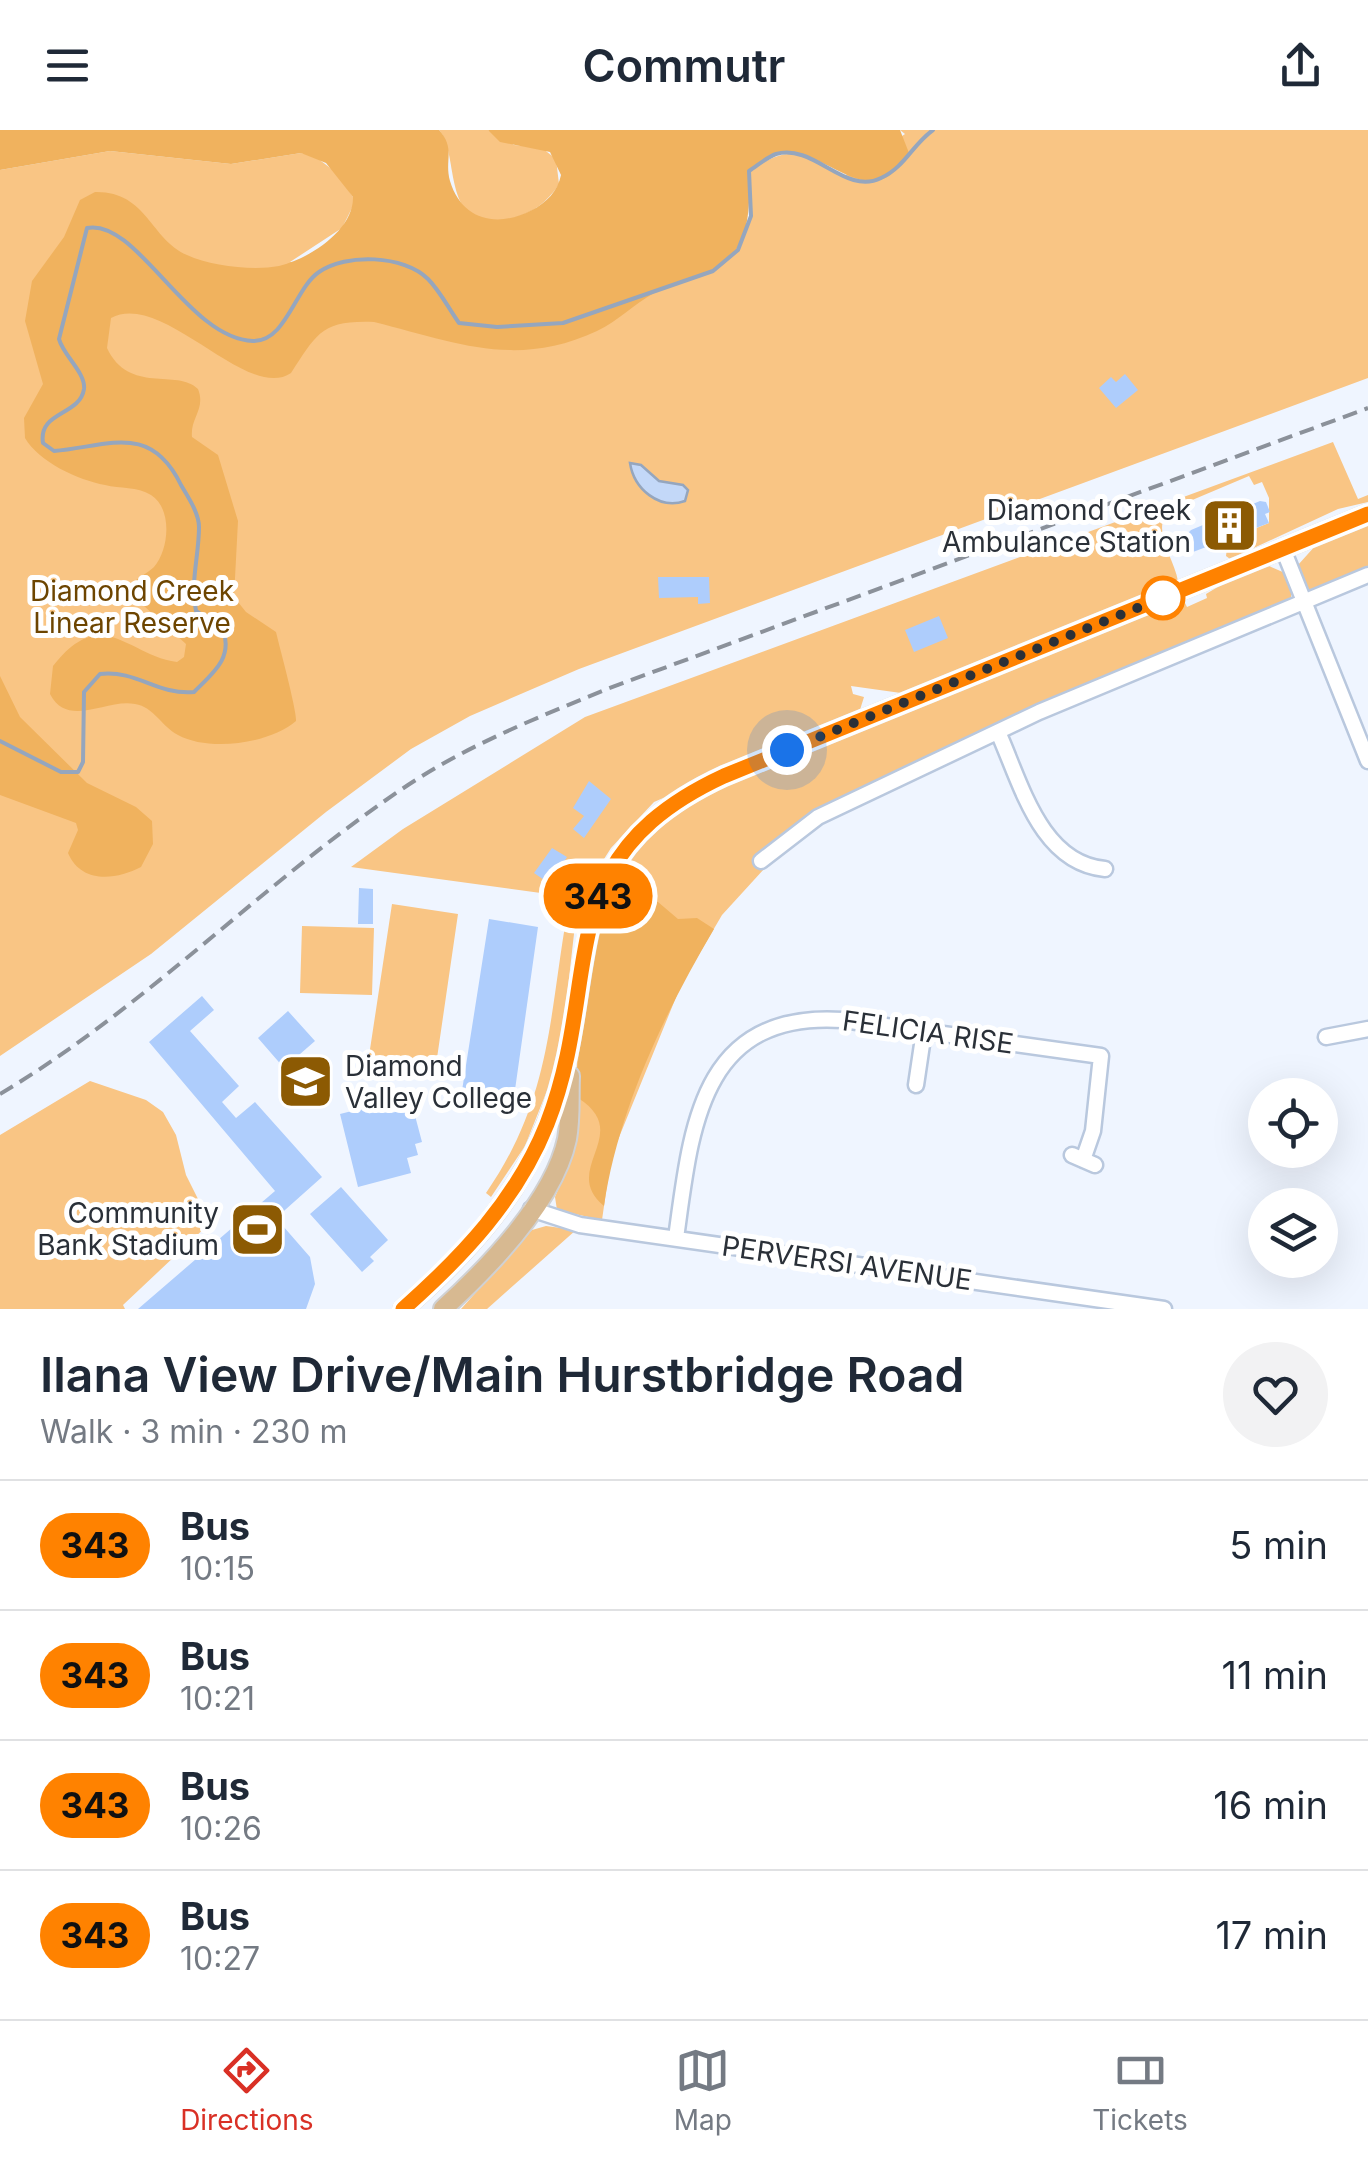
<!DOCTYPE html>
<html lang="en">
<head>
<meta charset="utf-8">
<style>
  body { margin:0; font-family:Inter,sans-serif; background:#f2f2f3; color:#1f2937; height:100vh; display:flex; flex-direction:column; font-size:38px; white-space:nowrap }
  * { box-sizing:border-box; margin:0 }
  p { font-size:32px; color:#747a83 }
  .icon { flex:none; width:55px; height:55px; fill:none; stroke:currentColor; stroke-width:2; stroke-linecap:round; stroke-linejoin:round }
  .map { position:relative; height:1179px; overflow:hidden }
  .details { display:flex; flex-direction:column; background:#fff; flex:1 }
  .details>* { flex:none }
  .badge { padding:0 20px; border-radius:32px; font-size:35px; line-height:65px }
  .tools { position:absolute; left:1248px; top:948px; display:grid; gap:20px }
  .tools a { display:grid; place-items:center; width:90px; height:90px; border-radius:50%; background:#fff; box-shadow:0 10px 40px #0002; font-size:50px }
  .you { position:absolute; width:50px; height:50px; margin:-25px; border:8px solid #fff; border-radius:50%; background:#1a73e8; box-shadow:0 0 0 15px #1a73e833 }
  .map>.badge { position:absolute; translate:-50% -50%; box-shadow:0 0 0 5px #fff }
  .round { display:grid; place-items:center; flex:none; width:105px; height:105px; border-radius:52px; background:#f2f2f3 }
  .overview { display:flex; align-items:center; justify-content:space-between; height:170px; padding:0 40px }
  h1 { font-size:48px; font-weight:600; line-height:75px }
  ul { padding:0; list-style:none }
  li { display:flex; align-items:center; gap:30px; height:130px; padding:0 40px; border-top:2px solid #e0e1e3 }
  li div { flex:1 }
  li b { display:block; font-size:38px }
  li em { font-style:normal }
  li .badge { min-width:110px; font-weight:700; text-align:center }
  header { display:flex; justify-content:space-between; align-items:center; height:130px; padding:0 40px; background:#fff; font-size:45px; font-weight:600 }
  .tabs { display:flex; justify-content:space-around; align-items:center; height:140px; border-top:2px solid #e0e1e3; background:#fff; font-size:28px; color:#747a83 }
  .tabs a { display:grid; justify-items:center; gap:5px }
  .tabs .current { color:#d93025 }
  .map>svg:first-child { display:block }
  .green { fill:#f9c584 }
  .forest { fill:#f0b25e }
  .water { fill:#c3d8f8; stroke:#95a6be; stroke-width:2.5 }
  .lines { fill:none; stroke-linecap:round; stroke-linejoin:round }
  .stream { stroke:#95a6be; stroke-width:4 }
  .building { fill:#aecdfc }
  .minor-casing { stroke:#b9c8de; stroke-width:19 }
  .major-casing { stroke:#d0d1d3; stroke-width:22 }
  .minor { stroke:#fff; stroke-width:14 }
  .major { stroke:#d7b991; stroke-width:18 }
  .rail { stroke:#8b919a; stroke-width:4; stroke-dasharray:15 8; stroke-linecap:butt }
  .line-casing { stroke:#fff; stroke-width:22 }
  .line { stroke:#ff8200; stroke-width:15 }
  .walk { stroke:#2a3038; stroke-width:10; stroke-dasharray:0 18 }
  .stop-dot { fill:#fff; stroke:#ff8200; stroke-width:5 }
  .labels { text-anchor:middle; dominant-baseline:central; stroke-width:10; stroke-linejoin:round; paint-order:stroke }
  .poi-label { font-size:28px; fill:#2a3038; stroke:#fff; text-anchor:end }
  .park-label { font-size:28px; fill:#6d4500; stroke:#fff }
  .street-label { font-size:28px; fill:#2a3038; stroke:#fff }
</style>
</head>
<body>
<header><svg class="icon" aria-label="menu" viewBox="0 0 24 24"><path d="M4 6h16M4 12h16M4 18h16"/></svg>Commutr<svg class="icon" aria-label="share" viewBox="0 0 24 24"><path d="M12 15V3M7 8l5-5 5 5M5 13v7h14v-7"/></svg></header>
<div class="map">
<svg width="1368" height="1179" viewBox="0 0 1368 1179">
  <rect width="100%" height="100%" fill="#eff5ff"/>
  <!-- green -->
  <path class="green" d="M439,0H488L514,15L542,18L556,29L559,54C548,72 531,84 510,89C439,106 461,24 439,0Z
    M900,0H1368V248L579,539L470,586L411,619L326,682L151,824L0,926V40L110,21L231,34L301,23L313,25L337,43L353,67V76L342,98L290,132L738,120L751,86L749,41C791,14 803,21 843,47L905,4Z
    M1333,312L1358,369L1368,365V372L1338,379L1230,429L1226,426L1228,410L1241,404L1249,415L1253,414L1249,401L1269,393V368L1262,352L1254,355L1249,346L1171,379C1149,398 1174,427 1178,451L901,563L851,556L853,564L864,567L859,583L654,672L611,718L585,759L572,760L570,767L351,737L403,699L585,587Z
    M1368,393V440L1315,462L1308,459L1298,435L1316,415Z
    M1269,436L1285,443L1292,461L1290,472L815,683L722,785L681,855L611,1027L602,1090L557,1080L555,1067L574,1021L577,928L606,769L636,719L662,692L716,658L1158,479L1185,473L1187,477L1207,468L1206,464L1231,449Z
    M392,774L458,784L436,935L369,926Z
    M567,784L575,795L560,928L525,1016L491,1067L486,1063C551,969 549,887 567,784Z
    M302,796L374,798L372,865L300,863Z
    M90,951L146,970L163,982L176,1005L186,1045L210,1093L123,1175L125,1179H0V1005Z
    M546,1096L576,1100L487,1179H461L532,1100Z"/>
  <!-- forest -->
  <path class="forest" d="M0,0H439C456,19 444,30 450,51C462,91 498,98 532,80C546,73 558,61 561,45L550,22L500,12L488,0H900L909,23C870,92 822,10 776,24C767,27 757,36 749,41C750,80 751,120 712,142C694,151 672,153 654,163C634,174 618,191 597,201C516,239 454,212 374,192C321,190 317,204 291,243C247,273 163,160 111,188L107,218C129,265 177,238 198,259C206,279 190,288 192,307L218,325L238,391L234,467L246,482L276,502C280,519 297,581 296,591C269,614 209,622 178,605C161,596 154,577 135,574C107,568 68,599 50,564L53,536C102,473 129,526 177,532L184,527L186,514L133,466L135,451C141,446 149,442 154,437C169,420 173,379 151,365C137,356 120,359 105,355C78,350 39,332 25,308L24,288L43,254L25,191L32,151L64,107L80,70L95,62C147,61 150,109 187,125C211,136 253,141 279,136C309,129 354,100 353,67L326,33L301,23L231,34L110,21L0,40Z
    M0,546L20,587L87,653L136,677L152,691L153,714L141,737C116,750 81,754 68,723L78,700L76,693L0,665Z
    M611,758C623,783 636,771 658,772L678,789L697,788L714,799C665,882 618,980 604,1076C559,1039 635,1004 578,968L575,954L592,824Z"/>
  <!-- water -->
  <path class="water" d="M630,333L641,335L659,351L683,355L688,360L685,371C659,380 634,359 630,333Z"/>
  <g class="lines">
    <!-- stream -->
    <path class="stream" d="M0,611L61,642H78L83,632L84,562L100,544C138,540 156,565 194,562C214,542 233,528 223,499L196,481C190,452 199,426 199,397C199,383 188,367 181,355C150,291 106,317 54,321L43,313C38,281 80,286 84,259C86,243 63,225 59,209L87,98C137,88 188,209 253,211C286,212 295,158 319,142C346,123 404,125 428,149C440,161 449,179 459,193L497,197L563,193L713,141L738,120L751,86L749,41C757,36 767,27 776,24C814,13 845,66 881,48C905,37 912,15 933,0"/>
  </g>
  <!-- building -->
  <path class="building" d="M1125,244L1138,260L1116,278L1099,258L1111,247L1116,252Z
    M1260,371L1266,372L1270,382L1265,384L1269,393L1193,422L1186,405L1191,400Z
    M658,447H709L710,473L698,474V467L659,468Z
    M939,486L948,508L914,522L905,500Z
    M589,651L611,669L584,708L573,699L584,686L573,678Z
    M552,718L567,727L550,754L534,743Z
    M359,758L373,759V794H358Z
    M489,789L538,797L513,974L461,967Z
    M202,866L214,880L190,901L239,956L222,972L236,988L255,972L322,1047L276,1088L310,1127L315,1154L306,1179H138L275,1061L149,912Z
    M288,881L315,911L284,938L258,908Z
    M388,972L391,983L413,978L422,1012L415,1014L418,1025L407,1028L411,1043L358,1057L340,984Z
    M341,1057L388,1110L370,1127L374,1131L362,1142L310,1084Z"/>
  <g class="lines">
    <defs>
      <path id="minor" d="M1283,419L1368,631
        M998,602C1021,653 1040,733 1105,739
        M761,731L818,687L1039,582L1368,445
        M1326,907L1368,899
        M916,955L924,901
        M1072,1025L1095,1035
        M531,1079L580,1095L1164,1179
        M676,1108C691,1000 699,880 843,890L1101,926L1093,1001L1083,1030"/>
      <path id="major" d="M403,1179C464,1126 517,1069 547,993C605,847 546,728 724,646L1368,384
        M443,1179C488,1138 554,1070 567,1009C571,988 569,967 570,946"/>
    </defs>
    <!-- minor casing -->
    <use href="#minor" class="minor-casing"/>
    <!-- major casing -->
    <use href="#major" class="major-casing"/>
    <!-- minor -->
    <use href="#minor" class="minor"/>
    <!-- major -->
    <use href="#major" class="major"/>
    <!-- rail -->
    <path class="rail" d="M0,964C148,876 265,750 408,655C470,614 539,587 607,559L1368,278"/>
  </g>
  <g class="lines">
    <defs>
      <path id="line" d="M403,1179C463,1126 517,1069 547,994C605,846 545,729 724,646L1368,384"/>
    </defs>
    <!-- line casing -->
    <use href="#line" class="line-casing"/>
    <!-- line -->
    <use href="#line" class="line"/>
    <!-- walk -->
    <path class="walk" d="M787,620L1179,461L1163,468"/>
  </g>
  <!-- icons -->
  <defs>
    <symbol id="building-square" viewBox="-11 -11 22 22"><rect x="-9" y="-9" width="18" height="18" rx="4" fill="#8c5a03" stroke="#fff"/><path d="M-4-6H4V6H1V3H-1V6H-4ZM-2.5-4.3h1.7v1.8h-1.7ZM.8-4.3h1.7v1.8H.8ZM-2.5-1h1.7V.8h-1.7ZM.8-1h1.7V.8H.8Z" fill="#fff"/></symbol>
    <symbol id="school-square" viewBox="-11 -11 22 22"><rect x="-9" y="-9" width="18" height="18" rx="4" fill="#8c5a03" stroke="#fff"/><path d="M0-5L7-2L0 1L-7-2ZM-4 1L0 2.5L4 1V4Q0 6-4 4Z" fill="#fff"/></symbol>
    <symbol id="stadium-square" viewBox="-11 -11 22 22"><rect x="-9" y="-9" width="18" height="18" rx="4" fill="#8c5a03" stroke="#fff"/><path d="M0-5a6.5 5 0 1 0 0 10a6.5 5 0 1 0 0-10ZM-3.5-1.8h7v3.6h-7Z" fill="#fff"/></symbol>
  </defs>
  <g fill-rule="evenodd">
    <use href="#building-square" x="1198" y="364" width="63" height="63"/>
    <use href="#school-square" x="274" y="920" width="63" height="63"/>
    <use href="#stadium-square" x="226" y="1068" width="63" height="63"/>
  </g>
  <!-- markers -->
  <circle class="stop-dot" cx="1163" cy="468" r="20"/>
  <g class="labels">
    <!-- poi labels -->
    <g class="poi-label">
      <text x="1191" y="380">Diamond Creek<tspan x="1191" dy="32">Ambulance Station</tspan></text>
      <text x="345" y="936" text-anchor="start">Diamond<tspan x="345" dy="32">Valley College</tspan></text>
      <text x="219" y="1083">Community<tspan x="219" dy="32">Bank Stadium</tspan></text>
    </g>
    <!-- park labels -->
    <g class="park-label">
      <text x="132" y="461">Diamond Creek<tspan x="132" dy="32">Linear Reserve</tspan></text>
    </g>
    <!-- street labels -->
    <g class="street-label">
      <text transform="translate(928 902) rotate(8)">FELICIA RISE</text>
      <text transform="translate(847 1133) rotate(8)">PERVERSI AVENUE</text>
    </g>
  </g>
</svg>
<div class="tools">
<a><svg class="icon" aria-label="locate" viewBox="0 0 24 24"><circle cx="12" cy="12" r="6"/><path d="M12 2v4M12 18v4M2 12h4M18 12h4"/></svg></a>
<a><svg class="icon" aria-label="layers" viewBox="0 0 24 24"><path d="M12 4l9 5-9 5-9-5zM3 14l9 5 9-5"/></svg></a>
</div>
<div class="you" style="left:787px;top:620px"></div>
<b class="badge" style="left:598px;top:766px;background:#ff8200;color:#111">343</b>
</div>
<section class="details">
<div class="overview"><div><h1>Ilana View Drive/Main Hurstbridge Road</h1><p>Walk · 3 min · 230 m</p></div><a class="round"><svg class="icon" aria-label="heart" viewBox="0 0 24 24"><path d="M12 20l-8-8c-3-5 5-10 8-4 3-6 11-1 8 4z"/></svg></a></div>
<ul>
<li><span class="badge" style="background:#ff8200;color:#111">343</span><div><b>Bus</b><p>10:15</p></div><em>5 min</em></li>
<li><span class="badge" style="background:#ff8200;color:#111">343</span><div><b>Bus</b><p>10:21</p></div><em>11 min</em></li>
<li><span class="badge" style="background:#ff8200;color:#111">343</span><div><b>Bus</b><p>10:26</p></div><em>16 min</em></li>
<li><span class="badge" style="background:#ff8200;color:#111">343</span><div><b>Bus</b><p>10:27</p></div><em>17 min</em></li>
</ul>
</section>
<nav class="tabs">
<a class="current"><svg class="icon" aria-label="directions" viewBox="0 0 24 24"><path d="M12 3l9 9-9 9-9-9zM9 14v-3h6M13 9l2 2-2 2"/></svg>Directions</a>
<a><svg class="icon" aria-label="map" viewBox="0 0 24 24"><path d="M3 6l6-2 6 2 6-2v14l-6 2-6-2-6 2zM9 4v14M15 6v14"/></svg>Map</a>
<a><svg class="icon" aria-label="tickets" viewBox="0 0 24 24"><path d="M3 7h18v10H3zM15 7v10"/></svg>Tickets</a>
</nav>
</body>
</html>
